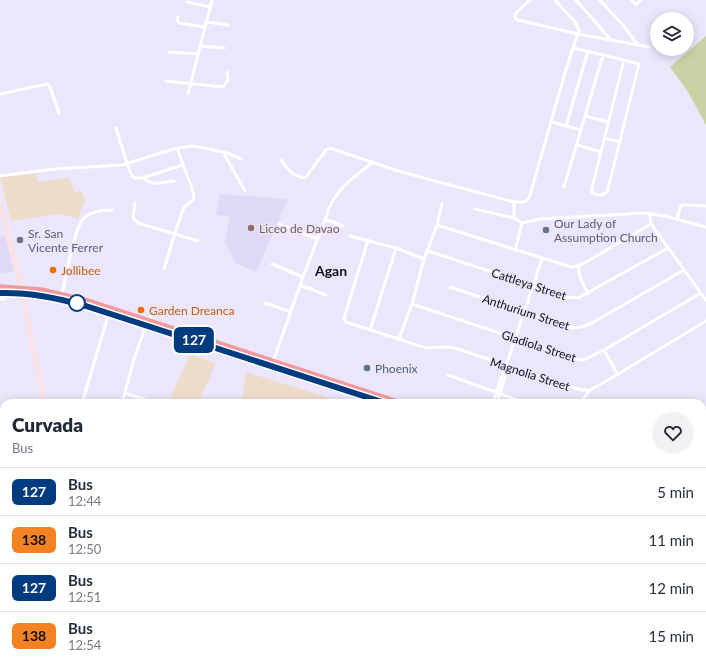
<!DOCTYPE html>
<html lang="en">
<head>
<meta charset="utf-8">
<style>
  body { margin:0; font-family:Lato,sans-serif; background:#f2f2f3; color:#1f2937; height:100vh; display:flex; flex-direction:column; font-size:15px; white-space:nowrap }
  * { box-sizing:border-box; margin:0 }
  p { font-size:13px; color:#747a83 }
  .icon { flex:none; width:22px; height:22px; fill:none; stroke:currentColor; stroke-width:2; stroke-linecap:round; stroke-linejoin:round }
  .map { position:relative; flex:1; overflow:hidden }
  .side { position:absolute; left:0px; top:399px; width:706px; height:268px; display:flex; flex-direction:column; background:#fff; border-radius:12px 12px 0 0; box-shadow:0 2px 10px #0003 }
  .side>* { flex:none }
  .badge { padding:0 8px; border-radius:6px; font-size:14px; line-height:26px }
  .fabs { position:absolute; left:650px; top:12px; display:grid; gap:8px }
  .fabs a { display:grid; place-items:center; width:44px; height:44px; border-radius:50%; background:#fff; box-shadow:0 2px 10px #0003; font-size:20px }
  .map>.badge { position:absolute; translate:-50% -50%; box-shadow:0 0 0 2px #fff }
  .round { display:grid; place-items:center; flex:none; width:42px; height:42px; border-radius:21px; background:#f2f2f3 }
  .summary { display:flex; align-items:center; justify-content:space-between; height:68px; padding:0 12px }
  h1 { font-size:19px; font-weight:800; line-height:30px }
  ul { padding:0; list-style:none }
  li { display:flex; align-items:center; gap:12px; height:48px; padding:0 12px; border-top:1px solid #e0e1e3 }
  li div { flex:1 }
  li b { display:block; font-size:15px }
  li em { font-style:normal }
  li .badge { min-width:44px; font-weight:700; text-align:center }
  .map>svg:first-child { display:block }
  .built { fill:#e0d9f6 }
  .industrial { fill:#eedccb }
  .green { fill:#ccd0a5 }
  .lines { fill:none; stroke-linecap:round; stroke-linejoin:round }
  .street { stroke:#fff; stroke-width:3 }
  .secondary { stroke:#fae1e2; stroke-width:4.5 }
  .highway { stroke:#f09a9f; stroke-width:5.5 }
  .line-casing { stroke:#fff; stroke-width:9 }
  .line { stroke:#003b80; stroke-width:6 }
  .education-dot { fill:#8d6e63; stroke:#ebe6fb; stroke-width:1.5 }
  .worship-dot { fill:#6b7280; stroke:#ebe6fb; stroke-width:1.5 }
  .food-dot { fill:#e8710a; stroke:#ebe6fb; stroke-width:1.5 }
  .stop-dot { fill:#fff; stroke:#003b80; stroke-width:2 }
  .service-dot { fill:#5c6f8a; stroke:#ebe6fb; stroke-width:1.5 }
  .labels { text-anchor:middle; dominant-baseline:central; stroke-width:3; stroke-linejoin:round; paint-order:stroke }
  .worship-label { font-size:12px; fill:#5b616d; stroke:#ebe6fb; text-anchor:start }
  .education-label { font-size:12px; fill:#785e54; stroke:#ebe6fb; text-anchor:start }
  .food-label { font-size:12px; fill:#c56008; stroke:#ebe6fb; text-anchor:start }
  .street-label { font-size:12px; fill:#110f16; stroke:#ebe6fb }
  .service-label { font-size:12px; fill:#4e5e75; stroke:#ebe6fb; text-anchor:start }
  .quarter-label { font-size:14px; font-weight:bold; fill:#110f16; stroke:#ebe6fb }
</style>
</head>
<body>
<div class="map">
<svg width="706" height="667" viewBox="0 0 706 667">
  <rect width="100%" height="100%" fill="#ebe6fb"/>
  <!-- built -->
  <path class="built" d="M220,194L288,199L256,272L235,263L225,241L230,216L216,215Z
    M0,235L5,236L14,272L0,273Z"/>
  <!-- industrial -->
  <path class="industrial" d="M36,173L37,182L69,178L74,192L81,191L85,200L78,219L61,214L11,221L0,177Z
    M190,355L216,363L198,403H168Z
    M246,372L346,403H241Z"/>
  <!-- green -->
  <path class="green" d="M706,36V125L688,92L670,67Z
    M706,528V600L702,606V534Z
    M188,663H248L250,667H190Z
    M576,663H647L643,667H583Z"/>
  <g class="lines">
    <!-- street -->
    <path class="street" d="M530,0L515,14V18L518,20L578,34L649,47
      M576,0L611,40
      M600,0L622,24L638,45
      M632,0L636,5L641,0
      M187,2L211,7
      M178,17L177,21L179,23L205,27
      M207,22L228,25
      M200,46L224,48
      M573,48C595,53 617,58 639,64L608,189C606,196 598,196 592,193V188L624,60
      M169,52L198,54
      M166,81L223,87L228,80L227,72
      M0,94L47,84L50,87L59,113
      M188,94L212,0
      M585,116L608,122
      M552,122L581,130
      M566,126L588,51
      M116,128L130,172L134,178H143L182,165
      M604,138L620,142
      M577,145L601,152
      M223,152L245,191
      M281,160C286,168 294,177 305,178L326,150L330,148L398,171L514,202H524L529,198L530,195L565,73L579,30L575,22L555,0
      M0,176L55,169L122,165L177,148L194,146L227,153L241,159
      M143,178C154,187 161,182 174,181
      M564,187L603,55
      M514,202V218L522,223L539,219L646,213L665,216L706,227
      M135,203L133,218L138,223L198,241
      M475,209L514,218
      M650,214L651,224L706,300
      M325,219L343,226
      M677,219L681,205L706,206
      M279,224L318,239
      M437,225L568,266L573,267L583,264L651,224
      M350,236L396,248L424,259
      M368,240L344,318L346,322L426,348L448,347L455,348L581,390H590L603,383L706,321
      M428,251L568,297L578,298L668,248
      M515,251L522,223
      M272,264L303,277
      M578,266L580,277L588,294
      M164,269L175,233L184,207L194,199L193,191L177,148
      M300,285L326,295
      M450,287L572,328L582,327L592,323L684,270
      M62,294C66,278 74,226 85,217C92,211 102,210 112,210
      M0,299H5
      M265,303L291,312
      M412,304L581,360L586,359L604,350L701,293
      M148,321L152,314
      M370,330L396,248
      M399,339L412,304L424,259L437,225L442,204
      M604,350L618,375
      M273,362L303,277L331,204C341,186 356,175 372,163
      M448,375L526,403
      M125,393L149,401
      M82,403L109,313
      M122,403L135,356L146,326
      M493,403L504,369L506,366
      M497,403L507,370L506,366L542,259
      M580,403L590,390
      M702,439L706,440
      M702,471L706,472
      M702,491L706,492
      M0,497H4
      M0,529L4,527
      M0,554L4,553
      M0,581L4,580
      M0,602L4,604
      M295,663L297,667
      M509,663L511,667"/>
    <!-- secondary -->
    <path class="secondary" d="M0,204L18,274L44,403
      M120,663L121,667"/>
    <!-- highway -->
    <path class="highway" d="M0,287L41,290L88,301L401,403
      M0,293C30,292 58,298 86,306L385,403
      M702,502L706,503
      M702,507L706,508"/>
  </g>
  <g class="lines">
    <defs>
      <path id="line" d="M0,293C30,292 58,298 86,306L385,403"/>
    </defs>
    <!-- line casing -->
    <use href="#line" class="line-casing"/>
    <!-- line -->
    <use href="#line" class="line"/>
  </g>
  <!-- markers -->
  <circle class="education-dot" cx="251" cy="228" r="4"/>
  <g class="worship-dot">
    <circle cx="546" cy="230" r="4"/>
    <circle cx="20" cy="240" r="4"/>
  </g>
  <g class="food-dot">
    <circle cx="53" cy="270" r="4"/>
    <circle cx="141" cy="310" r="4"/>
  </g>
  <circle class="stop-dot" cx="77" cy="303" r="8"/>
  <circle class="service-dot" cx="367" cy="368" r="4"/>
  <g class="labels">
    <!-- worship labels -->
    <g class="worship-label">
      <text x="554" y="223">Our Lady of<tspan x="554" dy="14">Assumption Church</tspan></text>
      <text x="28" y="233">Sr. San<tspan x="28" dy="14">Vicente Ferrer</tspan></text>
    </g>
    <!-- education labels -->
    <g class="education-label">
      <text x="259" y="228">Liceo de Davao</text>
    </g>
    <!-- food labels -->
    <g class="food-label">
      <text x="61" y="270">Jollibee</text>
      <text x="149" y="310">Garden Dreanca</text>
    </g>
    <!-- street labels -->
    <g class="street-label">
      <text transform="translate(529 284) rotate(18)">Cattleya Street</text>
      <text transform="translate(526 312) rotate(18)">Anthurium Street</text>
      <text transform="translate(539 346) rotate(18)">Gladiola Street</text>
      <text transform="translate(530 374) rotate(18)">Magnolia Street</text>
    </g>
    <!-- service labels -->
    <g class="service-label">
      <text x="375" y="368">Phoenix</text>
    </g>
    <!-- quarter labels -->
    <g class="quarter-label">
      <text x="331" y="270">Agan</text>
    </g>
  </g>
</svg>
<div class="fabs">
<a><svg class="icon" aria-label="layers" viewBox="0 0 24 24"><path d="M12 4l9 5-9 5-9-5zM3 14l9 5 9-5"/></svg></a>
</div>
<b class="badge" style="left:194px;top:340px;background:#003b80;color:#fff">127</b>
<section class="side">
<div class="summary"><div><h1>Curvada</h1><p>Bus</p></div><a class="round"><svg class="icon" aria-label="heart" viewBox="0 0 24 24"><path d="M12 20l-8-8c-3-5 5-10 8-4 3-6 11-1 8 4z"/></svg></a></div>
<ul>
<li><span class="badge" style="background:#003b80;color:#fff">127</span><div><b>Bus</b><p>12:44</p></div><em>5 min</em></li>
<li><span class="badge" style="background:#f58220;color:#111">138</span><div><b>Bus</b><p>12:50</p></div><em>11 min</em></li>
<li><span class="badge" style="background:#003b80;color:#fff">127</span><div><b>Bus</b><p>12:51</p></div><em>12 min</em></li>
<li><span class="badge" style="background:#f58220;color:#111">138</span><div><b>Bus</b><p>12:54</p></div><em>15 min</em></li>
</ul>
</section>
</div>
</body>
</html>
